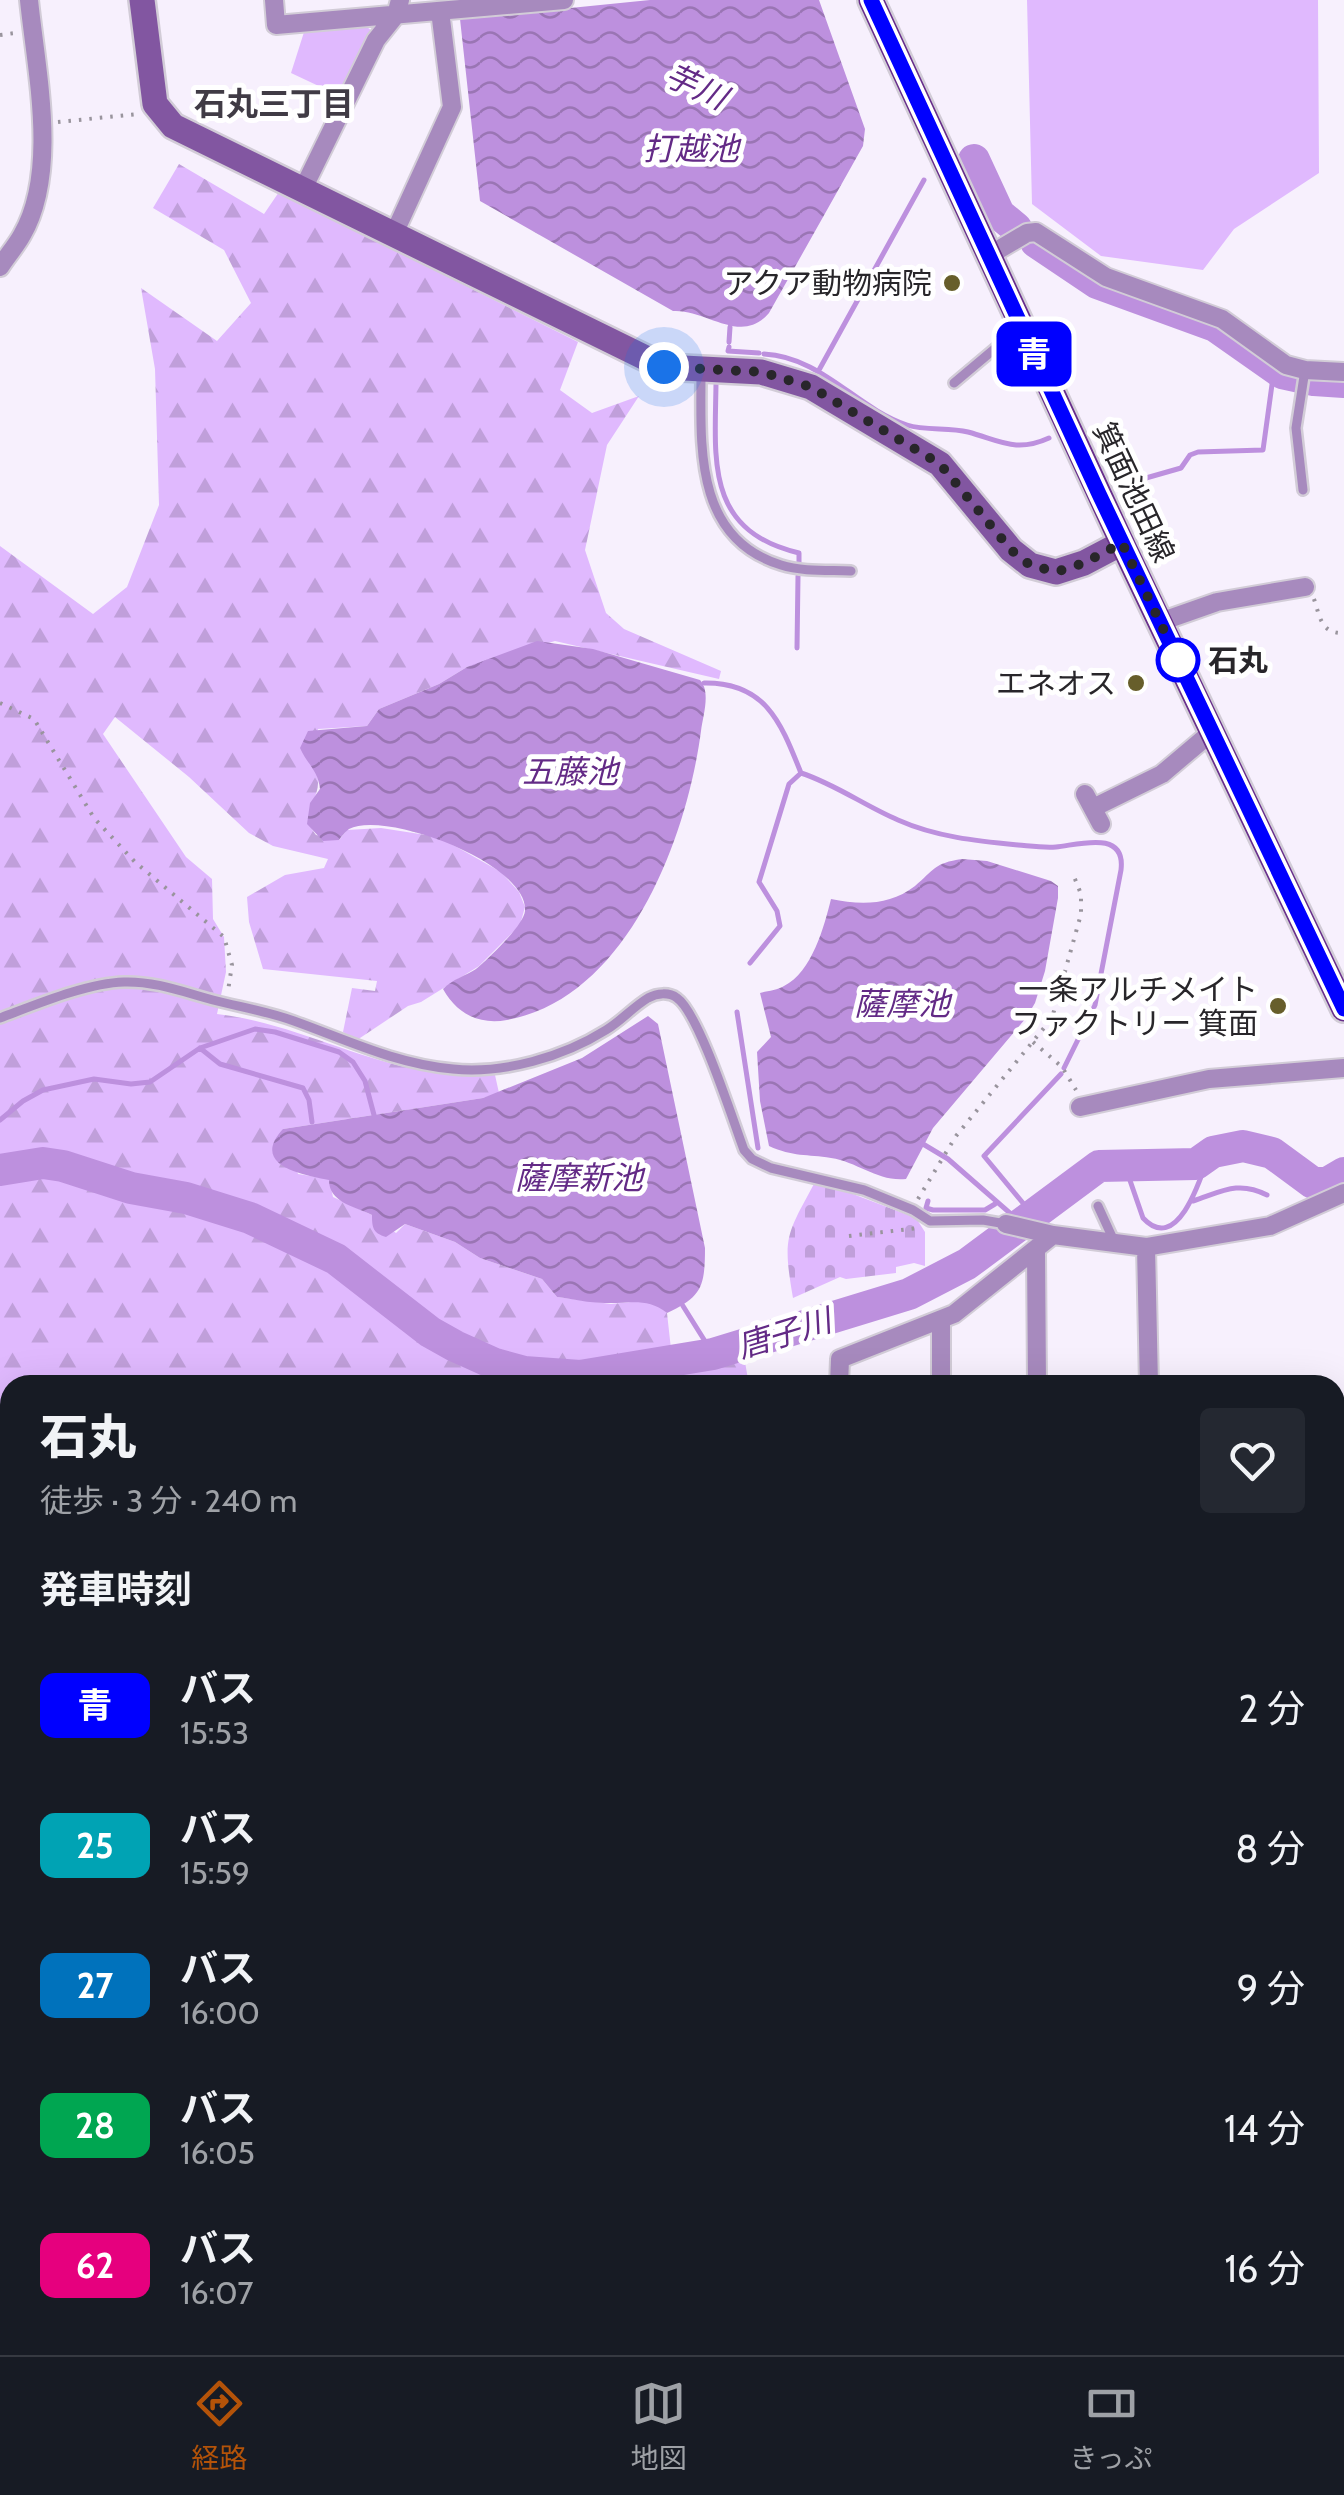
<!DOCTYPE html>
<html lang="ja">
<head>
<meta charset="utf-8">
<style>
  body { margin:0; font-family:Cabin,"Noto Sans JP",sans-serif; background:#242831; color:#f1f3f6; height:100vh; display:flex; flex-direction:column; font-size:38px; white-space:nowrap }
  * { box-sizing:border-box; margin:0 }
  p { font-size:32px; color:#9ea1a6 }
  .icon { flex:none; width:55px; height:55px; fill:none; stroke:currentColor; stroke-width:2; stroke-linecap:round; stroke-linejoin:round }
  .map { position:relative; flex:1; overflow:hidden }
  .sheet { position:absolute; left:0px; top:1375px; width:1345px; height:980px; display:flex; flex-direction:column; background:#171b24; border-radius:30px 30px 0 0; box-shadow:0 10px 40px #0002 }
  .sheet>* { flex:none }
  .badge { padding:0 20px; border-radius:15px; font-size:35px; line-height:65px }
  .you { position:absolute; width:50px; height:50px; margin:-25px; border:8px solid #fff; border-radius:50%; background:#1a73e8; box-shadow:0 0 0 15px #1a73e833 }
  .map>.badge { position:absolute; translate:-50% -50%; box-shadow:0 0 0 5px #fff }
  h2 { padding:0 40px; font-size:38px; line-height:90px }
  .round { display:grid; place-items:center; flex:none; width:105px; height:105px; border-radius:10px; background:#242831 }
  .head { display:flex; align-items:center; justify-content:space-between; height:170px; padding:0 40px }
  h1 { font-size:48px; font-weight:800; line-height:75px }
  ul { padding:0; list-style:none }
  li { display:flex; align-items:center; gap:30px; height:140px; padding:0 40px }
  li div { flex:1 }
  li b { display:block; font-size:38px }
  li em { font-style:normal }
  li .badge { min-width:110px; font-weight:700; text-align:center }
  .dock { display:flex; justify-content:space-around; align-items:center; height:140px; border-top:2px solid #363941; background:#171b24; font-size:28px; color:#9ea1a6 }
  .dock a { display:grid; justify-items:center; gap:5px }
  .dock .selected { color:#b45309 }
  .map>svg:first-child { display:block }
  .forest { fill:url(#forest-firs) }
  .cemetery { fill:url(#cemetery-stones) }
  .green { fill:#e0b9fe }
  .water { fill:url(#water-waves) }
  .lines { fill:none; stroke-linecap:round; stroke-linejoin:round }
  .stream { stroke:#bd90de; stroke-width:5 }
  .river { stroke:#bd90de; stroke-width:32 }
  .highway-tunnel { stroke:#cec8d3; stroke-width:30; stroke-dasharray:30 15; stroke-linecap:butt }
  .lane-casing { stroke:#d2ccd7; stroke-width:14 }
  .street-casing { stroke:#d2ccd7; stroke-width:22 }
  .secondary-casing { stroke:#d2ccd7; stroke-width:30 }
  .primary-casing { stroke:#d2ccd7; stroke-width:30 }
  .path { stroke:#99949d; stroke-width:4; stroke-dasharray:2.5 8; stroke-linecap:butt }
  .lane { stroke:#a78abe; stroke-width:9 }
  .street { stroke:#a78abe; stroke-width:18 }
  .secondary { stroke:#8256a1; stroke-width:25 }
  .primary { stroke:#672d8b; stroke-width:25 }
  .line-casing { stroke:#fff; stroke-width:22 }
  .line { stroke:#00f; stroke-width:15 }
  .walk { stroke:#28262a; stroke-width:10; stroke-dasharray:0 18 }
  .poi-dot { fill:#675e2b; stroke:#fff; stroke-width:4 }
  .stop-dot { fill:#fff; stroke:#00f; stroke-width:5 }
  .labels { text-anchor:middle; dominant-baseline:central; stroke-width:10; stroke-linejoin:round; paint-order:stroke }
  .poi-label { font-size:30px; fill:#28262a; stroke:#fff; text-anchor:end }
  .street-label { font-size:30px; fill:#28262a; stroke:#fff }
  .stop-label { font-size:30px; font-weight:bold; fill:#28262a; stroke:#fff; text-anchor:start }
  .water-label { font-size:32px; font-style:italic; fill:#632a86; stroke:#fff }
  .neighbourhood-label { font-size:32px; font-weight:bold; fill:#403b45; stroke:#fff }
</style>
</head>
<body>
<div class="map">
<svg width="1344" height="2355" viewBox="0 0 1344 2355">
  <defs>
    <pattern id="forest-firs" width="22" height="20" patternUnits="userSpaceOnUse" patternTransform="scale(2.5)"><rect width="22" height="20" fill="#e0b9fe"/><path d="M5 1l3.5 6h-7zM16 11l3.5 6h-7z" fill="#c09fda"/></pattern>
    <pattern id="cemetery-stones" width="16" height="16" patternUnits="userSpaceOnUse" patternTransform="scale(2.5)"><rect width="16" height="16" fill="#e0b9fe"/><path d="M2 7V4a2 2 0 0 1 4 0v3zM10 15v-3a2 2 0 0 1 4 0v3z" fill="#c09fda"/></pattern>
    <pattern id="water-waves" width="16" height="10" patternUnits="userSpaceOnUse" patternTransform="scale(2.5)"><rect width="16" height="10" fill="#bd90de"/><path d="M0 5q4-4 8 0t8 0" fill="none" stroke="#9a75b4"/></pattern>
  </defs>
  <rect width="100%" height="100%" fill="#f7f0fd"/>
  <!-- forest -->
  <path class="forest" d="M179,164L264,214L279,192L578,342L560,390L592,413L639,396L607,445L585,550L606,613L624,629L721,671L719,679L555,641L467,667L439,684L379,709L367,726L318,729L312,764C332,796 294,807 316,835L339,840L347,830L381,828L439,837L501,872L519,892L525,907L520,925L479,966L421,1002L408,1006L357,1040L343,1032L352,988L375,991L377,981L263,969L249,922L247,897L285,875L324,868L328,859L273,846L249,833L189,777L115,717L103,734L186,857L212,879L213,919L224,937L226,972L217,1014C289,1022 354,1059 425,1071C448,1075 471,1075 495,1075L499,1093L483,1098L283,1129L298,1174L329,1179L333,1197L372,1215L396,1233L405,1224L455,1242L480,1258L542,1279L557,1297L611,1304L641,1301L656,1304L667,1313L671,1349L732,1341L745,1362L749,1385H10V2345H471L472,2355H0V546L93,614L127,587L159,505L155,369L141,288L217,341L251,303L224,250L153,208Z
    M760,2345H1118L1119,2355H769Z
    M1183,2345H1244L1245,2355H1184Z"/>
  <!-- cemetery -->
  <path class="cemetery" d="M816,1180L916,1218L925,1232V1266L914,1263L896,1267V1273L846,1279L840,1277L793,1298C782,1235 787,1235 816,1180Z"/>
  <!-- green -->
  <path class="green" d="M1027,0H1318L1319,173L1234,229L1203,270L1101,256L1032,204Z
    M363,24L372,31L340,96L291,73L305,29Z"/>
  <!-- water -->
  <path class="water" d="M650,0H819L865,129L863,146L769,313C741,346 707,309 673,311L480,201L460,19Z
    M537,641L593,649L700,680C711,692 703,715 701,731C687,837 628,998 507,1020C479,1025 457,1014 443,989C453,979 465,976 476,969C488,959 524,925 525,911C529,864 386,810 349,829C346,831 341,837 339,840L323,841L307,824L310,803L320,789C318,770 307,764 300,748L308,731L367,726L379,709L439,684L467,667Z
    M962,859L987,861L1051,881L1058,886V898L1045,971L1035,1003L1026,1018L933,1128L906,1179C878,1182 858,1162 831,1158C807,1154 793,1157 769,1146L760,1101L757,1052L771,1037L760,993C767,991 778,990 784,986C812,972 824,927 831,899C860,905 889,906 915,886C934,870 934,863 962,859Z
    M648,1016L658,1024L705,1248C705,1286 702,1297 667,1313C647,1297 629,1304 605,1303C589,1303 573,1299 557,1297L542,1279L480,1258L455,1242L405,1224L386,1237C373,1233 372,1228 372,1215C353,1206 329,1202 329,1180C304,1175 249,1166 283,1129L483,1098L582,1058Z
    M471,2345H592L590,2355H472Z
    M630,2345H685L713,2355H627Z"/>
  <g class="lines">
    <!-- stream -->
    <path class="stream" d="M729,342L730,327
      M729,347L728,351L759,353
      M764,354C822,357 856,408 907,425C926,431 949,427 968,432C1001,441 1016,453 1049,438
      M819,370L924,180
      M716,384C715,460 705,531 799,553V563
      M1125,484L1181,468L1190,455L1198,452L1263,450L1274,370
      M797,648L798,576
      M704,683C766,682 781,723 801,773
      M750,963L780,926L777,911L759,882L789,784L801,773C835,784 865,806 898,820C936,837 977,841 1018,845C1030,846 1043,848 1056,847C1078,845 1126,829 1121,870L1095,1005L1064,1068
      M737,1012L758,1148
      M200,1048L220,1064L303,1088L309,1100L312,1122
      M0,1120L23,1101L43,1090L94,1079L131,1084L150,1082L200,1048L255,1029L275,1032L339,1052L353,1062L365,1081L374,1115
      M923,1144L948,1159L1018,1220
      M1125,1166L1143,1218C1178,1256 1202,1175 1209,1154
      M928,1201L926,1208L933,1210H985L995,1204
      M1193,1201C1221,1192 1238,1180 1267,1195
      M1032,1214L984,1156L1061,1074
      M683,1306L713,1354
      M1335,2256L1344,2255"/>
    <!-- river -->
    <path class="river" d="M974,160L999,214L1016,228
      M1036,242L1097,283L1215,326L1282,373L1314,380L1344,382
      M0,1170L43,1163L63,1166L131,1188L186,1198L250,1218L336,1259L430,1332L455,1346L495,1364L524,1372L580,1376L713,1354L909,1294L967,1264L1099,1166L1196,1164L1213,1152L1243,1146L1272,1153L1313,1183H1327L1344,1173"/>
    <!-- highway-tunnel -->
    <path class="highway-tunnel" d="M0,1898H10
      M1335,1913L1344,1914
      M0,1928H10
      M1335,1938H1344"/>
    <defs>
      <path id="lane" d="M701,372C701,444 693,538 781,565C803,572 829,570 851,571
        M954,383L998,346L1021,336
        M1303,490L1296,428L1305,370
        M0,1018C35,1005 87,983 124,982C155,981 183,992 213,1000C240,1007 267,1011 294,1021C347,1040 396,1064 453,1069C504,1074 563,1057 606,1030C621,1021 633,1007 648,998C657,993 669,992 677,998C699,1013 733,1121 744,1150L752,1159L771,1168L864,1190L913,1210L930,1221L983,1220L1006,1224
        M1098,1206L1114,1241
        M1335,2285L1344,2283"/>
      <path id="street" d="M274,0L276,25L564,0
        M302,191L376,40L396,15L400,0
        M393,236L452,107L440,11
        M988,256L1027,233L1036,232L1106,277L1222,319L1286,365L1305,370L1344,372
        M0,267C7,256 16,246 22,235C59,171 36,70 29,0
        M1160,622L1217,602L1305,587
        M1085,794L1101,824
        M1093,808L1162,774L1213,731
        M1080,1107L1209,1079L1344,1068
        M1006,1224L1053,1235
        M1146,1247L1149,1385
        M1036,1251L1037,1385
        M941,1320V1385
        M839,1385L840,1359L954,1314L1053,1235L1146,1247L1270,1226L1344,1193
        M1335,1554L1342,1439
        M1335,1785L1344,1792
        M1335,1849H1344
        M1335,1960H1344
        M1335,2098L1344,2097
        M1344,2117L1337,2150L1344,2185
        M1335,2226L1344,2224
        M743,2345L752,2355
        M1304,2353L1344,2346"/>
      <path id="secondary" d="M142,0L155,104L173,126L664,367L761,372L811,387L940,464L1011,550L1030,565L1056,572L1084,563L1122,543"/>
      <path id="primary" d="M871,0L1122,543L1344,1009"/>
    </defs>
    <!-- lane casing -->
    <use href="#lane" class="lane-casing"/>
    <!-- street casing -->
    <use href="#street" class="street-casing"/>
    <!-- secondary casing -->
    <use href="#secondary" class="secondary-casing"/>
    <!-- primary casing -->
    <use href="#primary" class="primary-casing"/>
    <!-- path -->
    <path class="path" d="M0,35L15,33
      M58,122L138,114
      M1314,599C1320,617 1321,634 1344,633
      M0,703L34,719L94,818L135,862L224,937L232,965L228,991
      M1033,1042L1062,1067L1076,1090
      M918,1199L956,1136L1052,1018L1081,914V894L1073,874
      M849,1236L918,1228
      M275,2355L293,2345
      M352,2355L379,2345"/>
    <!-- lane -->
    <use href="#lane" class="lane"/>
    <!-- street -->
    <use href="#street" class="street"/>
    <!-- secondary -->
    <use href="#secondary" class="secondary"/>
    <!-- primary -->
    <use href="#primary" class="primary"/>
  </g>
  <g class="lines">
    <defs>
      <path id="line" d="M871,0L1099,494L1344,1009"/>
    </defs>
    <!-- line casing -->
    <use href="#line" class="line-casing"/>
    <!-- line -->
    <use href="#line" class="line"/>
    <!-- walk -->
    <path class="walk" d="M664,367L762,372L811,387L940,464L1011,550L1030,565L1056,572L1084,563L1122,543L1178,660"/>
  </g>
  <!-- markers -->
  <g class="poi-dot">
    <circle cx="952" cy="283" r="10"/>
    <circle cx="1136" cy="683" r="10"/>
    <circle cx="1278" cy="1006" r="10"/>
  </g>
  <circle class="stop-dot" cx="1178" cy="660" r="20"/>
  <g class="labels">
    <!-- poi labels -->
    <g class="poi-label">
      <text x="932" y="283">アクア動物病院</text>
      <text x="1116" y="683">エネオス</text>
      <text x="1258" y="989">一条アルチメイト<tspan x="1258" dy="34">ファクトリー 箕面</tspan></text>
    </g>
    <!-- street labels -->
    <g class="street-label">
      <text transform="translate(1134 492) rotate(65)">箕面池田線</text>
    </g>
    <!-- stop labels -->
    <g class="stop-label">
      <text x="1208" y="660">石丸</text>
    </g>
    <!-- water labels -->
    <g class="water-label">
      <text transform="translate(696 86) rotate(25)">芋川</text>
      <text x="691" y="148">打越池</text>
      <text x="570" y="771">五藤池</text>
      <text x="902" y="1003">薩摩池</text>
      <text x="579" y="1177">薩摩新池</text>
      <text transform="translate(784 1333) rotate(-17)">唐子川</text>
    </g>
    <!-- neighbourhood labels -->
    <g class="neighbourhood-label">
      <text x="274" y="103">石丸三丁目</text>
    </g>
  </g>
</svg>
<div class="you" style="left:664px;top:367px"></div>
<b class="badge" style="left:1034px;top:354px;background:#00f;color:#fff">青</b>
<section class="sheet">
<div class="head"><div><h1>石丸</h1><p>徒歩 · 3 分 · 240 m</p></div><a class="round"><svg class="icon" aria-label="heart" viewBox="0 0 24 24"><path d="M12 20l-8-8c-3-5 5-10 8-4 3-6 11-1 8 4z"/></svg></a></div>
<h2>発車時刻</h2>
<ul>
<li><span class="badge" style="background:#00f;color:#fff">青</span><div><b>バス</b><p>15:53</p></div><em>2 分</em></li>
<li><span class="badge" style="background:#00a3b4;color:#fff">25</span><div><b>バス</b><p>15:59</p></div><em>8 分</em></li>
<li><span class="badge" style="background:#0072bc;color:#fff">27</span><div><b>バス</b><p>16:00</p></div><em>9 分</em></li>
<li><span class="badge" style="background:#00a651;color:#fff">28</span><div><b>バス</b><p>16:05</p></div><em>14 分</em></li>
<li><span class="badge" style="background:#e6007e;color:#fff">62</span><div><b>バス</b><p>16:07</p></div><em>16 分</em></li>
</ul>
</section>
</div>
<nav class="dock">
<a class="selected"><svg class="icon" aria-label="directions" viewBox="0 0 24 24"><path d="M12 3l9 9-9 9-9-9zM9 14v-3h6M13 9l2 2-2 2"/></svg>経路</a>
<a><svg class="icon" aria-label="map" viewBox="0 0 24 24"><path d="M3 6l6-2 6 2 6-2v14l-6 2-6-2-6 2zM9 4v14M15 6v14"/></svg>地図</a>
<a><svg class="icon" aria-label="tickets" viewBox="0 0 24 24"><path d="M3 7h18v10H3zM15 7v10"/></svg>きっぷ</a>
</nav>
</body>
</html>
